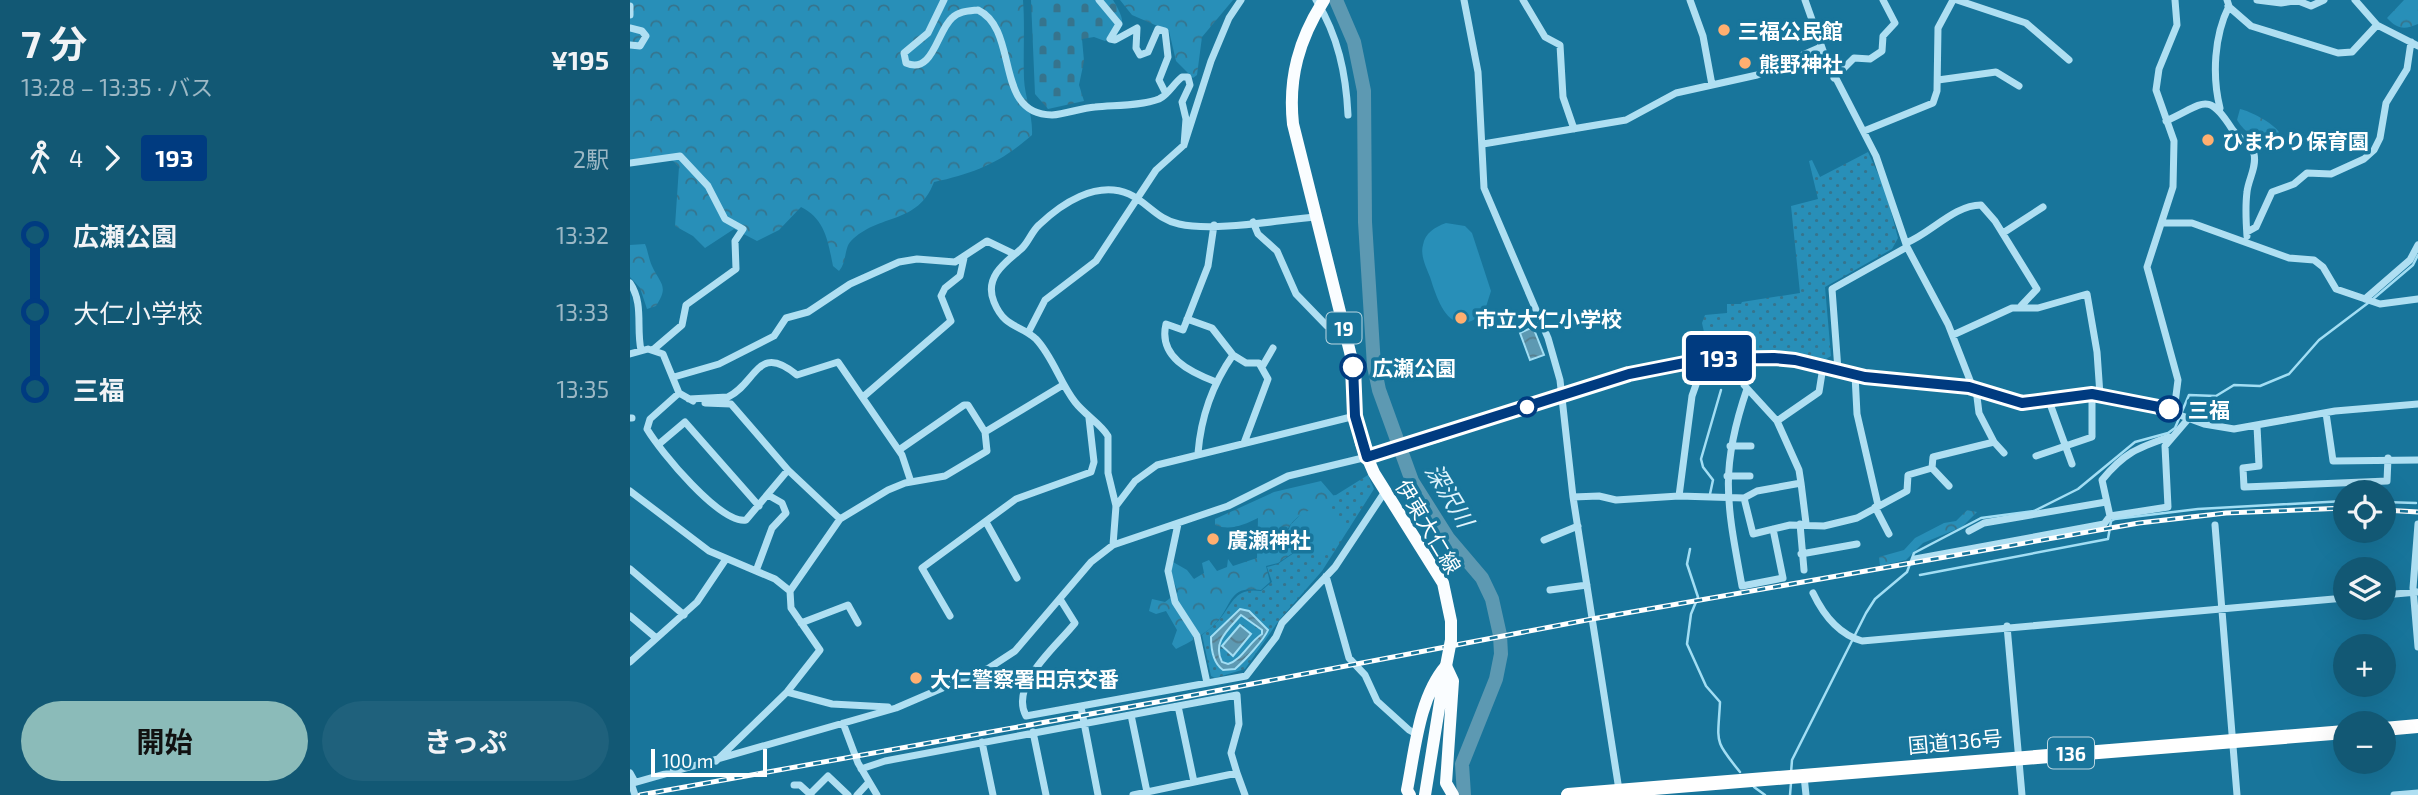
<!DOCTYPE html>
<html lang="ja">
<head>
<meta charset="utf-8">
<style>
  body { margin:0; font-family:"Exo 2","Noto Sans JP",sans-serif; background:#1f617c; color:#f1f3f6; height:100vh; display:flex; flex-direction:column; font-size:26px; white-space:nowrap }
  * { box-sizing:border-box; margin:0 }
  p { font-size:23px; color:#9cb8c5 }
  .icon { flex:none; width:38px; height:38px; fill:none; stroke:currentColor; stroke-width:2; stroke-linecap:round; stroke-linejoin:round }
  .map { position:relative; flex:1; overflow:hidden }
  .side { display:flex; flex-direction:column; background:#125874; width:630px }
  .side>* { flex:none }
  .badge { padding:0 14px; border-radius:5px; font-size:24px; line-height:46px }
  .controls { position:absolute; left:1703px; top:480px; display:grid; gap:14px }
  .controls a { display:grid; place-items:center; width:63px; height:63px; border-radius:50%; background:#125874; box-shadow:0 7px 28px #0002; font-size:35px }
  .scale { position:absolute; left:21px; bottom:18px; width:116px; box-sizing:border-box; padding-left:7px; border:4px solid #fff; border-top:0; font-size:19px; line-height:24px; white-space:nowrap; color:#fff; -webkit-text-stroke:5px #18759b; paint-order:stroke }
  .map>.badge { position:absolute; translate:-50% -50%; box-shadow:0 0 0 4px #fff }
  .legs { display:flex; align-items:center; gap:10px; height:77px; padding:0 21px; font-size:23px }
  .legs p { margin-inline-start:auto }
  .head { display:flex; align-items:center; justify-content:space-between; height:119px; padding:0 21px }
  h1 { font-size:38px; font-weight:700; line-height:52px }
  .cta { display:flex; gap:14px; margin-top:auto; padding:14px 21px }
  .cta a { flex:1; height:80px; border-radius:42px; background:#8bbbb9; color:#111; font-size:28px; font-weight:700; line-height:80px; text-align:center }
  .cta a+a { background:#1f617c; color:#f1f3f6 }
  ul { padding:0 21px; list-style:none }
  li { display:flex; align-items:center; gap:24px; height:77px; font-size:26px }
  li i { display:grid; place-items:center; width:10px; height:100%; margin:0 9px; background:currentColor }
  li i::after { content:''; width:18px; height:18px; margin:-9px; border:5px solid; border-radius:50%; background:#125874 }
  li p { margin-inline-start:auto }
  li:first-child i { background:linear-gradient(#0000 50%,currentColor 0) }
  li:last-child i { background:linear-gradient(currentColor 50%,#0000 0) }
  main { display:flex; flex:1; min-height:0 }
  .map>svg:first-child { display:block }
  .green { fill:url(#green-dots) }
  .forest { fill:url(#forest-crowns) }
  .cemetery { fill:url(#cemetery-stones) }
  .pitch { fill:#288fb8 }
  .water { fill:url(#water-waves); stroke:#a2def4; stroke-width:2; fill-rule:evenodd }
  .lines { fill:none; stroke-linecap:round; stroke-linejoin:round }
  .stream { stroke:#a2def4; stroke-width:2.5 }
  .river { stroke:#5d99b2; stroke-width:14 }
  .street { stroke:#afdff2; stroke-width:7 }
  .secondary { stroke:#def3fc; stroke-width:12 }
  .primary { stroke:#fafdff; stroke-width:12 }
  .highway { stroke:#fff; stroke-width:14 }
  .rail-casing { stroke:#fff; stroke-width:5 }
  .rail { stroke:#18759b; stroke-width:2.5; stroke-dasharray:8; stroke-linecap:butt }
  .primary-bridge { stroke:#fafdff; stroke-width:12 }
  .line-1-casing { stroke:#fff; stroke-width:16 }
  .line-1 { stroke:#003b80; stroke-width:10 }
  .poi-dot { fill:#ffaf70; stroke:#18759b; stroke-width:2.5 }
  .stop-1-dot { fill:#fff; stroke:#003b80; stroke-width:3.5 }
  .labels { text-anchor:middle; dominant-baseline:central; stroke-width:7; stroke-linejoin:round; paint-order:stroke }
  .shield { fill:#18759b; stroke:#bad6e1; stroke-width:2 }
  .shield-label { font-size:19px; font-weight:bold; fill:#fff }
  .poi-label { font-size:21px; font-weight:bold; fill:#fff; stroke:#18759b; text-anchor:start }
  .stop-label { font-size:21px; font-weight:bold; fill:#fff; stroke:#18759b; text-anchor:start }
  .street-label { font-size:21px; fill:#fff; stroke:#18759b }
  .water-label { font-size:23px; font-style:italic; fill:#def3fc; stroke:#18759b }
</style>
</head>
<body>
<main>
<section class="side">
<div class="head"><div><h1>7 分</h1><p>13:28 – 13:35 · バス</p></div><b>¥195</b></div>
<div class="legs"><svg class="icon" aria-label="walk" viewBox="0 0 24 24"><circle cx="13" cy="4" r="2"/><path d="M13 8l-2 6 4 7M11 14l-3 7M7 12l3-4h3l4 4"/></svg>4<svg class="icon" aria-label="forward" viewBox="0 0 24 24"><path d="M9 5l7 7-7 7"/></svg><b class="badge" style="background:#003b80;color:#fff">193</b><p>2駅</p></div>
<ul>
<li><i style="color:#003b80"></i><b>広瀬公園</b><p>13:32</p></li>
<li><i style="color:#003b80"></i><span>大仁小学校</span><p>13:33</p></li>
<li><i style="color:#003b80"></i><b>三福</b><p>13:35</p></li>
</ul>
<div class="cta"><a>開始</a><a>きっぷ</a></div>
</section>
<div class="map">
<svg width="1788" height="795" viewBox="0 0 1788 795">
  <defs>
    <pattern id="green-dots" width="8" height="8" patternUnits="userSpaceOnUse" patternTransform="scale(1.75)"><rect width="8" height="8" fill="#288fb8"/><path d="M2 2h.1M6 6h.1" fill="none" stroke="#36748d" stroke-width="1.8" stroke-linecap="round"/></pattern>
    <pattern id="forest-crowns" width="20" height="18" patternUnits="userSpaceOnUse" patternTransform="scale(1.75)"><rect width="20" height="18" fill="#288fb8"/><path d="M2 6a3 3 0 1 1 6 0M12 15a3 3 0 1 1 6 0" fill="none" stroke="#36748d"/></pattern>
    <pattern id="cemetery-stones" width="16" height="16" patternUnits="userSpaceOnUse" patternTransform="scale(1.75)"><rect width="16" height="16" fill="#288fb8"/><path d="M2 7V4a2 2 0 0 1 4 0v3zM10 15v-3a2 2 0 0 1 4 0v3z" fill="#36748d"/></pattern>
    <pattern id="water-waves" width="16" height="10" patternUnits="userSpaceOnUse" patternTransform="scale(1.75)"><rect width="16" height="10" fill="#5d99b2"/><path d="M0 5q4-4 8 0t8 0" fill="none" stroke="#577e8e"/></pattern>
  </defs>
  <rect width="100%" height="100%" fill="#18759b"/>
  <!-- green -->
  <path class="green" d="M1238,152L1255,189L1268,238L1262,249L1195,287L1201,356L1196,359L1156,351L1078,350L1072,323L1075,315L1097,313V304H1111L1112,302L1170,293L1161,206L1188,199L1179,161L1182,160L1190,177Z
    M738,475L744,489L692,571L650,619L615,669L585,678L581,676L572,635C578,630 584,626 589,620C603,603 605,587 631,591L642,582L637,567L648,564L671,548L657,533L661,524L689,497L706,495Z"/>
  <!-- forest -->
  <path class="forest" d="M0,0H393C395,27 393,52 394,79C395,98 403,115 402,135C370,163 345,173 304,182C288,225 249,213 221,241C214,248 217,262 209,271L203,266C198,241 195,219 171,207L149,230L127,241L104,229L75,248L63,236L45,226L49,167L41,159L0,161Z
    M490,0H603L572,37L567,75L563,78L546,61L539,31L502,15Z
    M1774,0H1788V24C1774,30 1767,29 1757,18Z
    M1610,109C1620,111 1643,123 1649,132L1646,143L1642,146C1629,139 1615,134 1607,120Z
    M15,244C18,251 19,260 22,266C31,285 39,286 26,306L17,309L10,288L0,277V245Z
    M691,481L703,495L702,502C683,508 663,514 656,533L670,548L648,563L636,566L640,582L631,590C599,585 603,603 587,622C577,633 560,642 546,649L542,644L547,630L536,611L526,614L519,611L522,599L535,602L548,592L540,572L543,562L557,570L564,579L574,573L572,563L579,560L587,571L597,567L598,559L603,566L627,558L628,518C614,525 600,531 585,525V519L644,492Z
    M1337,510L1347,512L1332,527L1293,543L1276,560L1250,566L1249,557L1274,550L1285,538L1314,523L1326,521Z"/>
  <!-- cemetery -->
  <path class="cemetery" d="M401,0H483C495,20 498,29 475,41L464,37L452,39L454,61L449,85L454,101L418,109L405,94Z"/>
  <!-- pitch -->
  <path class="pitch" d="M816,223L835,226L842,233L861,291L854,313C820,341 808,302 800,277C796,267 790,255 793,245C795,233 805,227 816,223Z
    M691,500L720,527L693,557L663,530Z"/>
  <!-- water -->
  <path class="water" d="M903,327L914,355L900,360L890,333Z
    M610,609L619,611L638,630C634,640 614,661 605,669L593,670C583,663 581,649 581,637ZM611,615L632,630V634C619,642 612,660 598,664L592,662C582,642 598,630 611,615Z
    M610,625L621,634L603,656L592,646Z"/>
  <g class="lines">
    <!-- stream -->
    <path class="stream" d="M1743,299L1783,265L1788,255
      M1080,494L1083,480L1073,467L1071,459L1091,390
      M1754,502L1786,503
      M1060,549L1057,564L1068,597L1061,614L1057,644L1076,686L1090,702C1088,743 1083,739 1110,772
      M1290,575L1478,539L1481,521L1485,519L1568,509L1715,501
      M1161,773L1162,760L1236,613L1245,599L1277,572L1284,553L1351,518L1404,511L1448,489L1505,442L1538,433L1545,428L1559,395L1586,396L1604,385L1630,386L1659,374L1689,340L1738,303
      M1124,787L1135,795
      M1160,795L1161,783"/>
    <!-- river -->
    <path class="river" d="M706,0L724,42L734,91L735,222L744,366L749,390L782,481L818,538L852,578L862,599L870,635L871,654L866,679L832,764L834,795"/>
    <!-- street -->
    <path class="street" d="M314,0L298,33L274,53L276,63C303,75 307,31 322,18C329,11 339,11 348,10C390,30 363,115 422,115C436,114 451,108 465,107C484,105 511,106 529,99C538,95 544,83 552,77H558L560,85L552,102L556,119L554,145
      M469,0L489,24L480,39L485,40L507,28L506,48L510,55L518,52L528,29L535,31L538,57L529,80L536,94
      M686,0C708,36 716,73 718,115
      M834,0L848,72L854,188L918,338L930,380L943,497L989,790
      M893,0L915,37L930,45L933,97L944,129
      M1060,0L1073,36L1082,85
      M1175,0L1196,59L1246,156L1277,247L1318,324L1343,388
      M1327,0L1396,23L1439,60
      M1627,0L1651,3L1670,0
      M1666,0L1681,6L1694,0
      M1725,0L1747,25L1788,46
      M0,6V15
      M1598,6L1621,26L1708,53L1722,52L1747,25
      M0,28L12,31L16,36L10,46L0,45
      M1204,78L1224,58L1240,59L1252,51L1253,36L1265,23L1253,0
      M1308,80L1366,72L1389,86
      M1590,108C1582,76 1584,36 1599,6L1597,0
      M1536,121C1574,104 1577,90 1602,129C1608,138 1621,144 1624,154C1627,167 1618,180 1617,192C1615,207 1616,222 1617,236
      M1234,131L1303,103L1307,91L1308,28L1323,0
      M853,144L996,120L1046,93L1127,75L1191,47
      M0,163L50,156L78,186L95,219L113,229L105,241L106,269L56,305L52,325L24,349
      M623,222L628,234L647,251L666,294L697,326L715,331
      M1532,223H1562L1659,258L1684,260L1693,267L1706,289L1750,304L1788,299
      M584,225L578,266L553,330L536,324C528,357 560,372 586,382
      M1617,232L1626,227L1642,192L1664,184L1677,173L1701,174L1734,159L1744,150L1750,138L1756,103L1777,69L1781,42
      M1373,233L1413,207
      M1276,243C1300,234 1324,205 1351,205L1365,221L1407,289L1391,306
      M0,283C14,304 6,327 11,350
      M1735,299L1780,260L1788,245
      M557,319L582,328L603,355C582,385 571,416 568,453
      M398,333L415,300L466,261L526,170L554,145L581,61L599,18L611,0
      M1323,335L1382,308H1408L1457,294L1467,352L1470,395
      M0,354L18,349L33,354L49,393L63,401
      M603,355L616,363H629L638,379L614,443
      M1112,358L1114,385L1147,421
      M632,367L643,348
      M1208,370L1202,289L1277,247
      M1225,375L1227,414L1248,505
      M44,377L89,364L144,336L156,318L178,312L220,284L269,262L287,259L325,262L357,241L384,254
      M1117,389C1089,470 1097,504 1112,586L1153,578L1143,529
      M49,393L20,419L17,429C30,451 90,524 116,520L158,470
      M233,397L321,321L311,296L315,288L330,276L334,258
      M59,399L98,397C127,383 127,342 167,375L208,362L272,455L281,482
      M1419,401L1442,464
      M75,403L101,404L158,470L210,519
      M1544,411L1548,380L1517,267L1543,187L1544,141L1526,90L1529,69L1547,25L1545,0
      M1696,413L1703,461L1788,460
      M0,418H2
      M1627,426L1629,466L1613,468L1614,487L1757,481L1758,458
      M809,436L1009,371L1075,359L1144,358L1235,377L1339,387L1392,403L1462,394L1473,395L1517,403L1574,424L1604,429L1705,411L1788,404
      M1364,442L1374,453
      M29,444L55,422L129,506
      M1100,446H1121
      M269,450L334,405H338L355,432L433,385
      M1406,456L1462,437V394
      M1302,468L1319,486
      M1097,476H1120
      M1171,483L1176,523
      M0,491L79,551L145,579L160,591
      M1049,496L1114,498L1127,491L1171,483L1169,470L1147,421L1189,392L1193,367
      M943,497L969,496L986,500L1049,496L1062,396L1075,359
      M1114,498L1123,534L1160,525L1194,526L1227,518L1277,491L1278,475L1302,468L1303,457L1364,442L1349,413L1346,389
      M486,506L505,481L527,465L725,416
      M1245,507L1259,534
      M1480,516L1472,480C1494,453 1507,448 1539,437
      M356,522L387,578
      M548,524L538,571L545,602L567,636L577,683
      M1170,524L1174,570
      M1788,524L1783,588L1788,647
      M1585,525L1607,795
      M1339,531L1354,523L1476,502
      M914,540L948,526
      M483,545L486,506L478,473V436C470,423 455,415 445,402C430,383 423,357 406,339C390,324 375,329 364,302C354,278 374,263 390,250C398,244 401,232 409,225C431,204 466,180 499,194C517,202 528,220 549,224C584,232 649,220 686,217
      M1171,554L1227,544
      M1285,559L1474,524L1480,516L1538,507L1535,446L1559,418
      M0,569L54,615
      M126,571L142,528L156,513L152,503L138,495
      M696,576L719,658L735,675L747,701L779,730L788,735
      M920,590L957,585
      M1183,593C1193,614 1208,634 1232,641L1715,598
      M1754,595L1787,592
      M430,599L445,623C427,646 379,684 396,716L616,676L646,637L652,623L705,567L756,490
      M0,616L25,637
      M320,616L292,568L386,499L461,472L464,462L459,418
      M171,623L218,605L228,623
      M1377,626L1392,795
      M0,662L67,602L96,559
      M157,692L202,704L258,707
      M548,706L607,695L609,724L601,753L607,773
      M451,707L468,795
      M501,715L517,792
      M213,723L228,763L247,795
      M403,732L416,795
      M352,742L363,795
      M86,761L157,692L190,650L161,608L160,591L210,519L258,490L275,483L315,476L357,451L355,432
      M231,769L255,761L548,706L564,782
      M0,773L5,782
      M1174,776L1176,795
      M1,783L5,795
      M0,784L266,708L359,668L385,651L461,562L483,545L598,506L658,476L737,457
      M164,785H170L181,795
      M180,794L198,776L218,795
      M227,795L239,782
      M503,795L607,773L615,795
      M1764,795L1788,793"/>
    <!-- secondary -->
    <path class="secondary" d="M737,457L809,436"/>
    <!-- primary -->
    <path class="primary" d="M694,0C669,39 658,78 663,124L723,364L725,416L731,443L744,473L813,583L821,621V640
      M816,666L823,681L816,783L823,795
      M780,795L777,790C785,750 789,697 816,666
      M795,795L815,671"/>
    <!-- highway -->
    <path class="highway" d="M1754,729L1788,726
      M938,795L1715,732"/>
    <defs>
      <path id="rail" d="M1754,510L1788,512
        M10,795L538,700L962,619L1509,523L1596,513L1715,508"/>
    </defs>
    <!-- rail casing -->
    <use href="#rail" class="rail-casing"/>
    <!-- rail -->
    <use href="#rail" class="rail"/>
    <!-- primary-bridge -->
    <path class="primary-bridge" d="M816,666L821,640"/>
  </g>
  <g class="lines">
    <defs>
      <path id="line-1" d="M723,367L725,416L737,457L999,374L1075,359L1144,358L1165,360L1235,377L1339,387L1392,403L1462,394L1539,409"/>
    </defs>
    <!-- line-1 casing -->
    <use href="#line-1" class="line-1-casing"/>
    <!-- line-1 -->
    <use href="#line-1" class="line-1"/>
  </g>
  <!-- markers -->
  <g class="poi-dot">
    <circle cx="1094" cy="30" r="7"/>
    <circle cx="1115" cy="63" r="7"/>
    <circle cx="1578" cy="140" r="7"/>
    <circle cx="831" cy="318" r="7"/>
    <circle cx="583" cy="539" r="7"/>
    <circle cx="286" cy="678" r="7"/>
  </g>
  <g class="stop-1-dot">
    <circle cx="723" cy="367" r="12"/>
    <circle cx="897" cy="407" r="9"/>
    <circle cx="1539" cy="409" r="12"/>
  </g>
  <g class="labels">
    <!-- shield labels -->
    <g class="shield">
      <rect x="696.5" y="312.5" width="35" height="31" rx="5"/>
      <rect x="1418" y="737.5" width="46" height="31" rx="5"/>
    </g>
    <g class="shield-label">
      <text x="714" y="328">19</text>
      <text x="1441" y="753">136</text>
    </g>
    <!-- poi labels -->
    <g class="poi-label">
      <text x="1108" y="30">三福公民館</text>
      <text x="1129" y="63">熊野神社</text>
      <text x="1592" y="140">ひまわり保育園</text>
      <text x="845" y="318">市立大仁小学校</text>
      <text x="597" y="539">廣瀬神社</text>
      <text x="300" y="678">大仁警察署田京交番</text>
    </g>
    <!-- stop labels -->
    <g class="stop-label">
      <text x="742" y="367">広瀬公園</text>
      <text x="1558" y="409">三福</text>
    </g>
    <!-- street labels -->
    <g class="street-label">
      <text transform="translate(799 526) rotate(59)">伊東大仁線</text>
      <text transform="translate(1325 741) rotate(-5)">国道136号</text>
    </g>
    <!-- water labels -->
    <g class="water-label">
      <text transform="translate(820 495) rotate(59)">深沢川</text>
    </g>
  </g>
</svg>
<div class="controls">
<a><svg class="icon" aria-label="locate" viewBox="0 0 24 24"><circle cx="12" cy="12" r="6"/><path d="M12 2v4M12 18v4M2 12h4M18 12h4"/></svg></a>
<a><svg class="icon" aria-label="layers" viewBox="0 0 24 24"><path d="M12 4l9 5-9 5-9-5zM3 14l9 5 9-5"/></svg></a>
<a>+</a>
<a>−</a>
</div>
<div class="scale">100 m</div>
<b class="badge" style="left:1089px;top:358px;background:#003b80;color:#fff">193</b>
</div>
</main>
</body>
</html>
